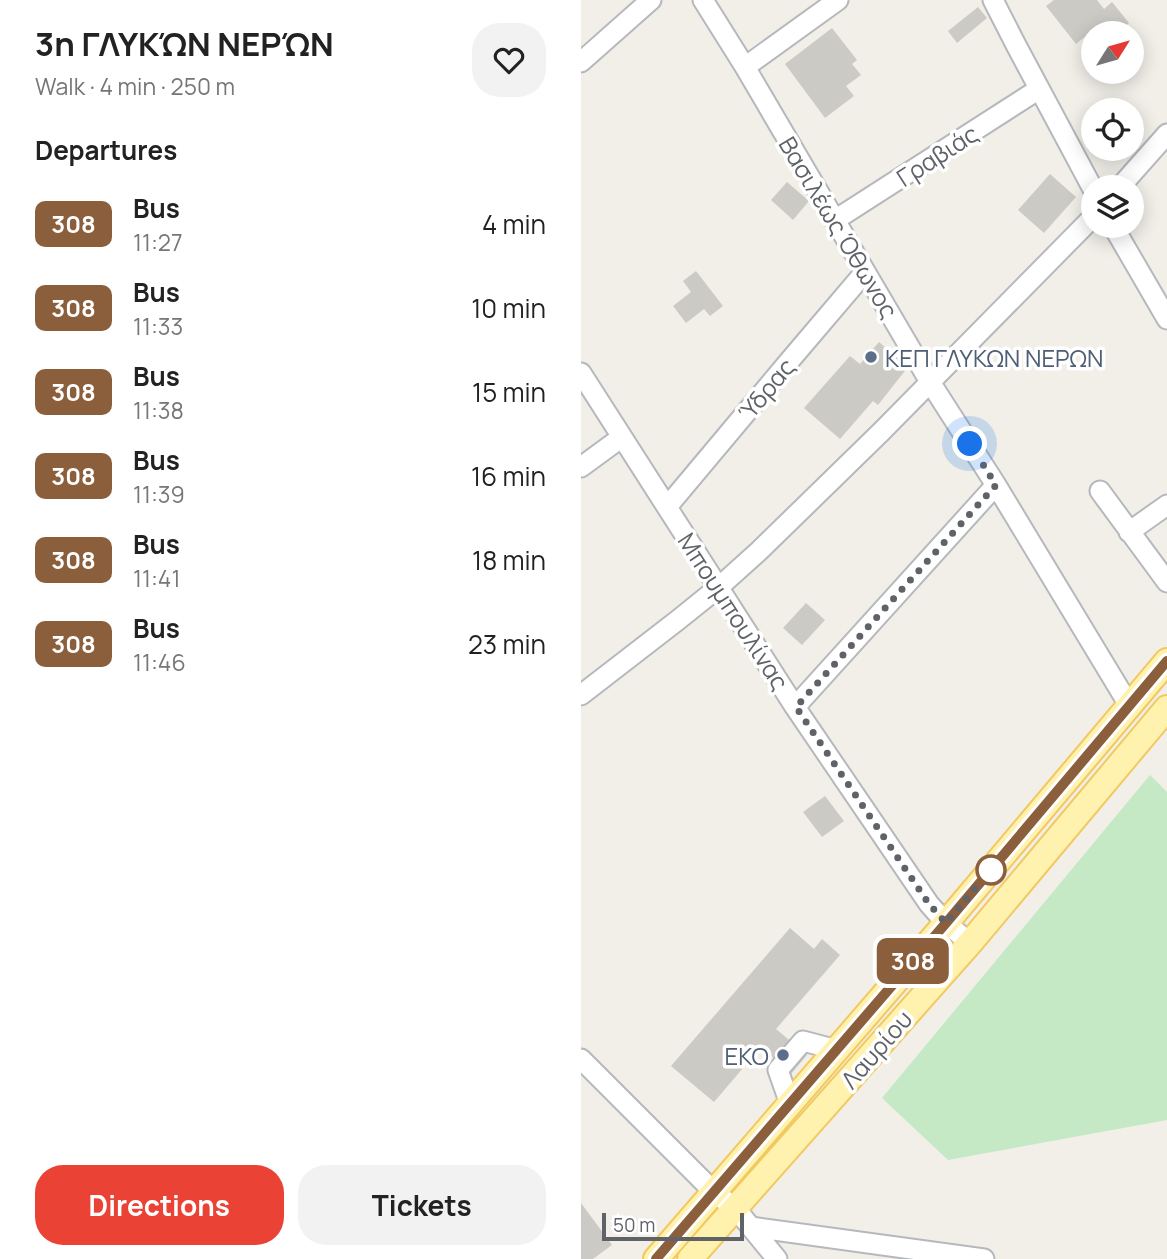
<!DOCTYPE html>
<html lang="en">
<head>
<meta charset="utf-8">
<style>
  body { margin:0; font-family:Manrope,sans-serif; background:#f2f2f2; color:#222; height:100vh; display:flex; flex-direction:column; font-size:26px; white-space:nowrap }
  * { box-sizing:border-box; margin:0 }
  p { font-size:23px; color:#767676 }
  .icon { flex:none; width:38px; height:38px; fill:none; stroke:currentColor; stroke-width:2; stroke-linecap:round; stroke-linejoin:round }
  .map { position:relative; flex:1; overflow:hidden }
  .details { display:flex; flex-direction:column; background:#fff; width:581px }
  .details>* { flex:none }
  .badge { padding:0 14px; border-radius:10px; font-size:24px; line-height:46px }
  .needle { width:46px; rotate:53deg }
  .fabs { position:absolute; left:500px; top:21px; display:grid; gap:14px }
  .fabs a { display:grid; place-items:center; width:63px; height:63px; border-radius:50%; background:#fff; box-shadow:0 4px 18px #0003; font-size:35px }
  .scale { position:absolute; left:21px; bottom:18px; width:142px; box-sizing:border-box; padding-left:7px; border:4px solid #5f6368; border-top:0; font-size:19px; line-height:24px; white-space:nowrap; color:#5f6368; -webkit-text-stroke:5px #fff; paint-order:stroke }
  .you { position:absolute; width:35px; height:35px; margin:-18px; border:5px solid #fff; border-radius:50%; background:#1a73e8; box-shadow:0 0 0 10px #1a73e833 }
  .map>.badge { position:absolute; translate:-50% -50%; box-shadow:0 0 0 4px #fff }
  h2 { padding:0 35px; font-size:26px; line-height:63px }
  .round { display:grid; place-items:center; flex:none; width:74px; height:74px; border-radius:28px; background:#f2f2f2 }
  .head { display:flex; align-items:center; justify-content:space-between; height:119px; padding:0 35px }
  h1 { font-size:33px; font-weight:700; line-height:52px }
  .cta { display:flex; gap:14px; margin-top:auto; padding:14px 35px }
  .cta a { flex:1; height:80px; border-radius:28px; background:#ea4335; color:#fff; font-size:28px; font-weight:700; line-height:80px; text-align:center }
  .cta a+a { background:#f2f2f2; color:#222 }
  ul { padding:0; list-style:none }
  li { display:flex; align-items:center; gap:21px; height:84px; padding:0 35px }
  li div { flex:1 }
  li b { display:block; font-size:26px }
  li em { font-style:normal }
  li .badge { min-width:77px; font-weight:700; text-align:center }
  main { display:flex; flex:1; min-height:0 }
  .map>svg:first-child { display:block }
  .green { fill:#c5e8c5 }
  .building { fill:#cccac5 }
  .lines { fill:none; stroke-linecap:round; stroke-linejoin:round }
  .minor-casing { stroke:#b5b8bc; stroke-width:23 }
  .major-casing { stroke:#f2c960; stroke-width:28 }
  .minor { stroke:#fff; stroke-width:19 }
  .major { stroke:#fff2af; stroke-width:24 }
  .line-casing { stroke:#fff; stroke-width:16 }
  .line { stroke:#8b5e3c; stroke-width:10 }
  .walk { stroke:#5f6368; stroke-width:7; stroke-dasharray:0 12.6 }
  .service-dot { fill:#5c6f8a; stroke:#fff; stroke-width:2.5 }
  .stop-dot { fill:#fff; stroke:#8b5e3c; stroke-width:3.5 }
  .labels { text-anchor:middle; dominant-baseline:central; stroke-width:7; stroke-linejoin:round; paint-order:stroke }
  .street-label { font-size:24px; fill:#5f6368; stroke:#fff }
  .service-label { font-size:24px; fill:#4e5e75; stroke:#fff; text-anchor:start }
</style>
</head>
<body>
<main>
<section class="details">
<div class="head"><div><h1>3η ΓΛΥΚΏΝ ΝΕΡΏΝ</h1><p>Walk · 4 min · 250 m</p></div><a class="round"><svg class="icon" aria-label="heart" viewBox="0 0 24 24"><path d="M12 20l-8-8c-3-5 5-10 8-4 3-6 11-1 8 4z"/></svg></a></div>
<h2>Departures</h2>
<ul>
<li><span class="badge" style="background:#8b5e3c;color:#fff">308</span><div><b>Bus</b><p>11:27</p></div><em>4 min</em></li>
<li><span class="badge" style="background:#8b5e3c;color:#fff">308</span><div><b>Bus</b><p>11:33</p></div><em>10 min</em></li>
<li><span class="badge" style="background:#8b5e3c;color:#fff">308</span><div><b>Bus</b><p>11:38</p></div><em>15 min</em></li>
<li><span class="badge" style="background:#8b5e3c;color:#fff">308</span><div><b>Bus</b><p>11:39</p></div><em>16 min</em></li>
<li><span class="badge" style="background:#8b5e3c;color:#fff">308</span><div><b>Bus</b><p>11:41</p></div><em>18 min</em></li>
<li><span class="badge" style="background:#8b5e3c;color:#fff">308</span><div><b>Bus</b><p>11:46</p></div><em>23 min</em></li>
</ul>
<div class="cta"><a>Directions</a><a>Tickets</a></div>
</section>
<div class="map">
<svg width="586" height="1259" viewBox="0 0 586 1259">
  <rect width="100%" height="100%" fill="#f1efe8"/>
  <!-- green -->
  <path class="green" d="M569,775L586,792V1120L367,1160L301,1098Z"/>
  <!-- building -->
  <path class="building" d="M473,0H516L523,9L531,2L548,23L536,33H513V37L510,39L506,35L495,44L465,6Z
    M397,7L406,18L376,43L367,31Z
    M251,28L276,60L271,64L280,75L265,86L273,96L244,118L204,64Z
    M469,174L495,197L463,233L437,210Z
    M206,182L228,201L212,220L190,200Z
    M115,271L142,306L129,316L123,309L105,323L92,306L110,292L102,281Z
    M298,342L327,367L297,405L292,401L259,439L223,408L269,356L279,364Z
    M225,603L244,620L221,645L202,628Z
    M244,796L263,821L241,837L222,812Z
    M209,928L233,949L241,939L259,955L195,1029L226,1055L210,1074L180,1047L133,1102L90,1066Z
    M0,1203L31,1245L12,1259H0Z"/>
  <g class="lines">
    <defs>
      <path id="minor" d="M122,0L164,67L349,382L415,485L548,705
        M412,0L435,45L513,191
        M0,62L70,0
        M164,67L257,0
        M539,187L586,134
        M254,220L458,89
        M532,226L586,319
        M0,373L214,707L348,904L365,923L389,943
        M0,467L41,437
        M519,491L586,582
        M86,507L210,359L284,272
        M548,532L586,505
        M0,695L97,620L138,587L178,551L300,432L513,216
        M214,707L415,485
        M0,1059L133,1192L155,1209L196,1259
        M209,1104L197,1070L222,1041L256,1050
        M170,1227L403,1259"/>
      <path id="major" d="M75,1259L365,923L586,661
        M109,1259L389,943L586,708"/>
    </defs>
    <!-- minor casing -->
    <use href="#minor" class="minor-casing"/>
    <!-- major casing -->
    <use href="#major" class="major-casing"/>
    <!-- minor -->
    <use href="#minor" class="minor"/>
    <!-- major -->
    <use href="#major" class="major"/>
  </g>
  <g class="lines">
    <defs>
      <path id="line" d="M75,1259L365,923L586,661"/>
    </defs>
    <!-- line casing -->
    <use href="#line" class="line-casing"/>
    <!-- line -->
    <use href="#line" class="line"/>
    <!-- walk -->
    <path class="walk" d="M389,444L415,485L215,707L348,904L365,923L416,862L410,870"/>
  </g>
  <!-- markers -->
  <g class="service-dot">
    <circle cx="290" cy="357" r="7"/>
    <circle cx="202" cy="1055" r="7"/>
  </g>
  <circle class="stop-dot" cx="410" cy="870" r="14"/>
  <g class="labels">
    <!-- street labels -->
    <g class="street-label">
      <text transform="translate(356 155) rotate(-33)">Γραβιάς</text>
      <text transform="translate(258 227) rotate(59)">Βασιλέως Όθωνος</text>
      <text transform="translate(185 389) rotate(-50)">Ύδρας</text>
      <text transform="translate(153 611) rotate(57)">Μπουμπουλίνας</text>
      <text transform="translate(295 1049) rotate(-49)">Λαυρίου</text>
    </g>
    <!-- service labels -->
    <g class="service-label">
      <text x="304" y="357">ΚΕΠ ΓΛΥΚΩΝ ΝΕΡΩΝ</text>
      <text x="188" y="1055" text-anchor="end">EKO</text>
    </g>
  </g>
</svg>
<div class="fabs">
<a><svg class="needle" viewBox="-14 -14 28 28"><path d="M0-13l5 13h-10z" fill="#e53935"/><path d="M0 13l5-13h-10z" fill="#767676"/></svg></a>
<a><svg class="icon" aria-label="locate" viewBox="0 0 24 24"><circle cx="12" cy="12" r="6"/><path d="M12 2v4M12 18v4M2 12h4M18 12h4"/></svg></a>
<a><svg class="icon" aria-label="layers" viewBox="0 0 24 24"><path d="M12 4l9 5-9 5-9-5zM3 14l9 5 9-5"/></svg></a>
</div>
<div class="scale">50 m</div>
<div class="you" style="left:389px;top:444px"></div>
<b class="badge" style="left:332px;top:961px;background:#8b5e3c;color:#fff">308</b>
</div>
</main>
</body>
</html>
